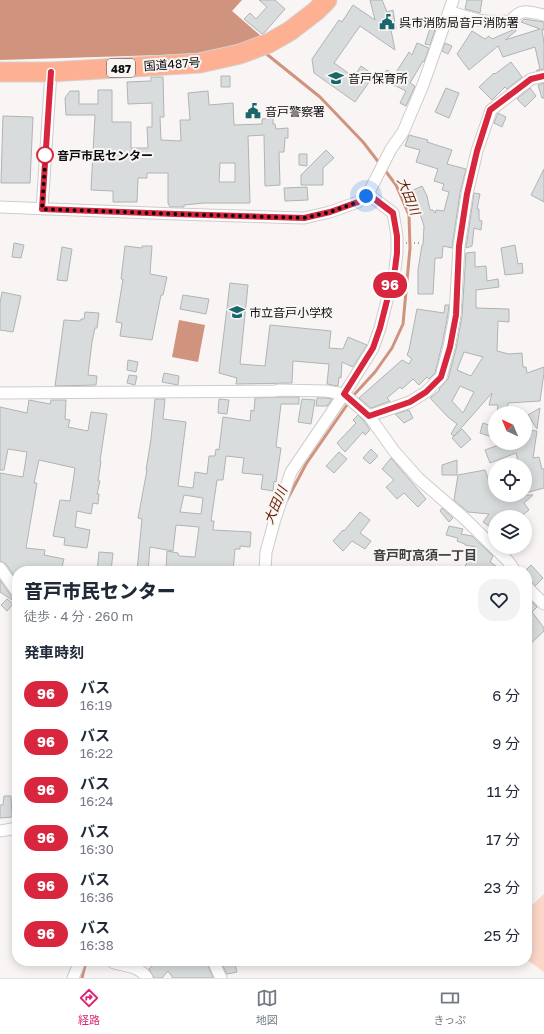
<!DOCTYPE html>
<html lang="ja">
<head>
<meta charset="utf-8">
<style>
  body { margin:0; font-family:"Golos Text","Noto Sans JP",sans-serif; background:#f2f2f3; color:#1f2937; height:100vh; display:flex; flex-direction:column; font-size:15px; white-space:nowrap }
  * { box-sizing:border-box; margin:0 }
  p { font-size:13px; color:#747a83 }
  .icon { flex:none; width:22px; height:22px; fill:none; stroke:currentColor; stroke-width:2; stroke-linecap:round; stroke-linejoin:round }
  .map { position:relative; flex:1; overflow:hidden }
  .panel { position:absolute; left:12px; top:566px; width:520px; height:400px; display:flex; flex-direction:column; background:#fff; border-radius:16px; box-shadow:0 2px 10px #0003 }
  .panel>* { flex:none }
  .badge { padding:0 8px; border-radius:13px; font-size:14px; line-height:26px }
  .needle { width:26px; rotate:316deg }
  .buttons { position:absolute; left:488px; top:406px; display:grid; gap:8px }
  .buttons a { display:grid; place-items:center; width:44px; height:44px; border-radius:50%; background:#fff; box-shadow:0 2px 10px #0003; font-size:20px }
  .you { position:absolute; width:20px; height:20px; margin:-10px; border:3px solid #fff; border-radius:50%; background:#1a73e8; box-shadow:0 0 0 6px #1a73e833 }
  .map>.badge { position:absolute; translate:-50% -50%; box-shadow:0 0 0 2px #fff }
  h2 { padding:0 12px; font-size:15px; line-height:36px }
  .round { display:grid; place-items:center; flex:none; width:42px; height:42px; border-radius:16px; background:#f2f2f3 }
  .summary { display:flex; align-items:center; justify-content:space-between; height:68px; padding:0 12px }
  h1 { font-size:19px; font-weight:800; line-height:30px }
  ul { padding:0; list-style:none }
  li { display:flex; align-items:center; gap:12px; height:48px; padding:0 12px }
  li div { flex:1 }
  li b { display:block; font-size:15px }
  li em { font-style:normal }
  li .badge { min-width:44px; font-weight:700; text-align:center }
  .tab-bar { display:flex; justify-content:space-around; align-items:center; height:56px; border-top:1px solid #e0e1e3; background:#fff; font-size:11px; color:#747a83 }
  .tab-bar a { display:grid; justify-items:center; gap:2px }
  .tab-bar .current { color:#db2777 }
  .map>svg:first-child { display:block }
  .green { fill:#fbd6c9 }
  .water { fill:#cf937e }
  .lines { fill:none; stroke-linecap:round; stroke-linejoin:round }
  .stream { stroke:#cf937e; stroke-width:3 }
  .building { fill:#d8dcdc; stroke:#b0b4b4; fill-rule:evenodd }
  .street-casing { stroke:#cfccca; stroke-width:13 }
  .highway-casing { stroke:#d3d3d3; stroke-width:21 }
  .path { stroke:#a5a2a2; stroke-width:2; stroke-dasharray:1 3; stroke-linecap:butt }
  .street { stroke:#fff; stroke-width:11 }
  .highway { stroke:#feb093; stroke-width:19 }
  .line-casing { stroke:#fff; stroke-width:9 }
  .line { stroke:#d7263d; stroke-width:6 }
  .walk { stroke:#0d0c0c; stroke-width:4; stroke-dasharray:0 7.2 }
  .stop-dot { fill:#fff; stroke:#d7263d; stroke-width:2 }
  .labels { text-anchor:middle; dominant-baseline:central; stroke-width:4; stroke-linejoin:round; paint-order:stroke }
  .shield { fill:#f9f5f4; stroke:#545252; stroke-width:1 }
  .shield-label { font-size:11px; font-weight:bold; fill:#0d0c0c }
  .poi-label { font-size:12px; fill:#0d0c0c; stroke:#f9f5f4; text-anchor:start }
  .street-label { font-size:12px; fill:#0d0c0c; stroke:#f9f5f4 }
  .stop-label { font-size:12px; font-weight:bold; fill:#0d0c0c; stroke:#f9f5f4; text-anchor:start }
  .water-label { font-size:13px; font-style:italic; fill:#651e00; stroke:#f9f5f4 }
  .neighbourhood-label { font-size:13px; font-weight:bold; fill:#413f3e; stroke:#f9f5f4 }
</style>
</head>
<body>
<div class="map">
<svg width="544" height="978" viewBox="0 0 544 978">
  <rect width="100%" height="100%" fill="#f9f5f4"/>
  <!-- green -->
  <path class="green" d="M544,894V972L527,960V910Z"/>
  <!-- water -->
  <path class="water" d="M0,0H242L232,11L261,36L242,44L193,54L0,60Z
    M179,320L205,325L198,362L172,357Z"/>
  <g class="lines">
    <!-- stream -->
    <path class="stream" d="M264,52L320,97L363,142L380,164
      M352,397L375,372L392,348L403,324L410,248L409,215L396,185L384,169
      M287,500L306,464L349,402
      M82,978L86,961"/>
  </g>
  <!-- building -->
  <path class="building" d="M259,0H275L285,9L265,32L262,34L244,19L250,13L256,19L267,7Z
    M370,0H382L387,12L393,10L396,29L391,30L395,50L360,26L334,63L354,77L361,66L374,75L355,102L314,73L312,59L339,20L342,22L353,5L375,20Z
    M467,0H482L480,13L465,9Z
    M524,19L544,22V30L542,29L544,44V69L536,71L540,69L535,47L503,57L498,46L469,70L457,54L472,31L485,39L489,36L492,39L515,29L516,31L505,40L540,29L521,22Z
    M431,25L436,27L430,45L425,44Z
    M417,43L429,48L424,62L423,61L410,83L415,86L406,106L400,103L406,91L392,84L382,76L387,70L395,74L409,52L412,55Z
    M445,43L452,46L448,54L442,51Z
    M511,62L522,77L507,89L505,87L492,100L479,87L494,73L495,74Z
    M221,76H230V87H221Z
    M151,77H163L164,117H160L161,140L181,141L180,120H190L188,93L208,91L209,105L233,103L234,125L262,124V119L273,118V124H275L276,129L288,128V138H285L284,152H279L280,185L265,186L264,135L248,136L250,203H204L184,205V207H170L168,203V173H147V178H138L137,202H113V191L91,190L95,115H66L65,98L70,91H79V104H98V90H112V122H131V148H148L147,127H152V103L128,104L127,82L151,81ZM220,163H235V182H219Z
    M544,83V98H542L538,85Z
    M446,88L459,93L449,118L435,112Z
    M530,88L536,96L525,107L517,99Z
    M498,113L506,117L502,127L494,123Z
    M3,116L33,117L30,183H1Z
    M409,135L428,140L427,142L452,150L447,164L466,169L460,193L452,248L443,246L442,258H435L433,294H418V270L422,245H423L424,226L419,211L420,210L411,191L422,186L427,196L430,210H433L435,213L436,210L444,211L449,192L442,190L444,184L434,181L438,169L416,162L420,150L405,146Z
    M326,150L334,158L323,168V185H301V175Z
    M299,154H307V166L299,165Z
    M544,169V202L531,195Z
    M307,187L308,200L285,201L284,188Z
    M474,193L480,194L477,209H479V220L482,221L481,230L474,228L472,246L466,248Z
    M14,243L24,245L21,258L12,257Z
    M515,245L518,264L522,263L523,273L505,275L501,248Z
    M125,246L142,248V246H152L150,274L167,277L163,295H161L152,340L120,336L122,323L116,322L123,279H121Z
    M62,247L72,249L67,281L57,280Z
    M475,252V267L486,266L487,281L498,279L499,287L476,290V308L509,309V322L498,321L497,351L509,354L522,353L523,367H526L527,373L544,367V373L540,401L508,403L507,413H497L498,405H489L492,393L454,436L451,434L457,424L448,417L430,398L440,390L439,389L448,379L456,349L462,316L466,253ZM464,352L483,357L471,376L457,370ZM460,386L474,392L463,413L452,401Z
    M230,283L248,285L240,364L265,366L270,325L331,331L329,348L343,349L348,337L367,345L353,367L342,362L341,378L339,377L338,386L327,384L329,364L293,361L292,383L236,384L237,378L219,373Z
    M2,292L21,296L13,332L0,330V303Z
    M183,295L209,299L206,314L180,309Z
    M445,305H449L448,314L442,345L435,373L429,379L427,377L419,385L413,379L402,389L400,387L387,398L390,401L371,408L359,398L402,360L409,364L412,359L407,355L409,350L417,309L444,313Z
    M85,312L99,313L97,328H95L92,342L88,375L97,376L96,385L55,386L64,320L80,321L81,319H84Z
    M128,360L138,362L136,372L127,370Z
    M164,373L179,376L178,385L162,382Z
    M129,375L137,376L135,385L127,383Z
    M280,397H299V404H281L276,447L281,448L276,482L274,481L273,491L261,489L263,475L242,473L244,458L226,456L223,480H217L211,521H214L213,530L251,532L250,547L240,546V549H235L233,571H166L167,551L178,553L179,556L195,557L199,527L176,525L173,551L150,547L148,571H137L142,519L138,518L147,470H146L151,439L155,399H165L163,419L186,422L178,486L193,488L195,472L207,474L209,456H215L216,449L219,450L223,417L250,421L251,410L254,411L255,398ZM184,495L203,498L201,514L180,512Z
    M317,398H325L332,399L327,406H316Z
    M219,399L229,400L227,414L218,413Z
    M302,399L315,400L311,424L298,422Z
    M29,400L50,404L51,400H66L65,419L70,420L68,427L88,431L91,412L107,414L100,461H101L98,481H100L97,494H99L98,504L93,503L91,514L77,511L75,527L90,530L87,548L64,545L65,538L53,536L60,500L70,501L75,468L39,460L34,483H37L26,548L45,550L44,555L64,559L61,571H17L16,579L6,564L0,561V473L23,477L27,452L8,449L4,470H0V407L27,413Z
    M540,408L537,429L528,415Z
    M409,410L413,418L404,423L395,414Z
    M358,415L364,421L370,430L365,435L363,432L345,452L337,443L356,423L353,420Z
    M483,423L495,427L492,437L480,433Z
    M462,429L471,439L461,448L452,438Z
    M525,430L537,431L533,458L539,457L542,469H544V488L525,493V465H519L516,453L490,463L485,450L504,443H525Z
    M371,449L378,456L370,464L363,458Z
    M339,452L347,459L334,473L326,466Z
    M391,458L426,499L418,507L404,493L397,499L386,487L394,480L382,469Z
    M457,460V475H442V465Z
    M485,470L494,495H533L524,503L529,510L520,517H495V530L483,522L489,514L468,512L454,500L458,475Z
    M442,508L453,518L449,522L440,511Z
    M360,512L370,520L360,533L371,541L365,549L352,541L343,551L333,541L343,530L344,531Z
    M449,526L463,529L461,534L472,536L493,556L490,562L503,571H468L464,568L476,547L465,545V544L457,541L458,538L446,535Z
    M99,552L113,553L111,571H97Z
    M531,565L543,578L535,586L532,582L527,580V569Z
    M0,580L12,597V600L0,592Z
    M527,597L537,607L532,612L544,628V631L527,647Z
    M7,599L13,604L7,611L1,605Z
    M4,796H11L12,817L0,818V805H3Z
    M156,961H206L213,978H173L168,971L162,978H154L149,969Z
    M234,961L237,972L227,974L222,964Z"/>
  <g class="lines">
    <defs>
      <path id="street" d="M449,11C473,20 485,23 511,21C521,7 529,12 544,15
        M0,207L176,214L304,218L330,212L358,202L368,194L391,149L403,132L423,85L453,0
        M42,209L51,72
        M0,393L275,391L279,390L326,391L344,394L369,416L394,451L419,479L464,518L508,561L515,571
        M369,416L410,402L426,392L441,377L449,347L455,315L459,246L467,194L477,151L491,110L531,79L544,76
        M0,568L17,592
        M265,571L266,552L275,519L291,472L348,388L373,348L380,328L395,269L397,253V236L393,213L368,194
        M527,587L544,604
        M0,831L17,828
        M112,961L114,963C126,966 141,967 147,978
        M213,961L221,978
        M73,978L80,961"/>
      <path id="highway" d="M0,72H51L200,63L240,54L269,43L290,31L316,11L327,0"/>
    </defs>
    <!-- street casing -->
    <use href="#street" class="street-casing"/>
    <!-- highway casing -->
    <use href="#highway" class="highway-casing"/>
    <!-- path -->
    <path class="path" d="M406,243H421"/>
    <!-- street -->
    <use href="#street" class="street"/>
    <!-- highway -->
    <use href="#highway" class="highway"/>
  </g>
  <g class="lines">
    <defs>
      <path id="line" d="M51,72L42,209L176,214L304,218L330,212L358,202L368,194L393,213L397,236V253L395,269L380,328L373,348L344,394L369,416L410,402L426,392L441,377L450,347L456,315L459,246L467,194L477,151L490,110L531,79L544,76"/>
    </defs>
    <!-- line casing -->
    <use href="#line" class="line-casing"/>
    <!-- line -->
    <use href="#line" class="line"/>
    <!-- walk -->
    <path class="walk" d="M45,155L46,148L42,209L176,214L304,218L330,212L358,202L366,196"/>
  </g>
  <!-- icons -->
  <defs>
    <symbol id="civic-bare" viewBox="-9 -9 18 18"><path d="M-.6-6.5H3V-4.5H.6V-3L4-1V1h2V6H-6V1h2V-1L-.6-3ZM-1.2 2.5V6h2.4V2.5Z" fill="#18676a" stroke="#f9f5f4" stroke-width="2.5" paint-order="stroke"/></symbol>
    <symbol id="school-bare" viewBox="-9 -9 18 18"><path d="M0-5L7-2L0 1L-7-2ZM-4 1L0 2.5L4 1V4Q0 6-4 4Z" fill="#18676a" stroke="#f9f5f4" stroke-width="2.5" paint-order="stroke"/></symbol>
  </defs>
  <g fill-rule="evenodd">
    <use href="#civic-bare" x="376" y="11" width="22" height="22"/>
    <use href="#school-bare" x="325" y="67" width="22" height="22"/>
    <use href="#civic-bare" x="242" y="100" width="22" height="22"/>
    <use href="#school-bare" x="226" y="301" width="22" height="22"/>
  </g>
  <!-- markers -->
  <circle class="stop-dot" cx="45" cy="155" r="8"/>
  <g class="labels">
    <!-- shield labels -->
    <rect class="shield" x="107" y="59" width="28" height="18" rx="3"/>
    <g class="shield-label">
      <text x="121" y="68">487</text>
    </g>
    <!-- poi labels -->
    <g class="poi-label">
      <text x="399" y="22">呉市消防局音戸消防署</text>
      <text x="348" y="78">音戸保育所</text>
      <text x="265" y="111">音戸警察署</text>
      <text x="249" y="312">市立音戸小学校</text>
    </g>
    <!-- street labels -->
    <g class="street-label">
      <text transform="translate(172 64) rotate(-4)">国道487号</text>
    </g>
    <!-- stop labels -->
    <g class="stop-label">
      <text x="57" y="155">音戸市民センター</text>
    </g>
    <!-- water labels -->
    <g class="water-label">
      <text transform="translate(409 196) rotate(68)">大田川</text>
      <text transform="translate(275 505) rotate(-67)">大田川</text>
    </g>
    <!-- neighbourhood labels -->
    <g class="neighbourhood-label">
      <text x="425" y="555">音戸町高須一丁目</text>
    </g>
  </g>
</svg>
<div class="buttons">
<a><svg class="needle" viewBox="-14 -14 28 28"><path d="M0-13l5 13h-10z" fill="#e53935"/><path d="M0 13l5-13h-10z" fill="#747a83"/></svg></a>
<a><svg class="icon" aria-label="locate" viewBox="0 0 24 24"><circle cx="12" cy="12" r="6"/><path d="M12 2v4M12 18v4M2 12h4M18 12h4"/></svg></a>
<a><svg class="icon" aria-label="layers" viewBox="0 0 24 24"><path d="M12 4l9 5-9 5-9-5zM3 14l9 5 9-5"/></svg></a>
</div>
<div class="you" style="left:366px;top:196px"></div>
<b class="badge" style="left:390px;top:285px;background:#d7263d;color:#fff">96</b>
<section class="panel">
<div class="summary"><div><h1>音戸市民センター</h1><p>徒歩 · 4 分 · 260 m</p></div><a class="round"><svg class="icon" aria-label="heart" viewBox="0 0 24 24"><path d="M12 20l-8-8c-3-5 5-10 8-4 3-6 11-1 8 4z"/></svg></a></div>
<h2>発車時刻</h2>
<ul>
<li><span class="badge" style="background:#d7263d;color:#fff">96</span><div><b>バス</b><p>16:19</p></div><em>6 分</em></li>
<li><span class="badge" style="background:#d7263d;color:#fff">96</span><div><b>バス</b><p>16:22</p></div><em>9 分</em></li>
<li><span class="badge" style="background:#d7263d;color:#fff">96</span><div><b>バス</b><p>16:24</p></div><em>11 分</em></li>
<li><span class="badge" style="background:#d7263d;color:#fff">96</span><div><b>バス</b><p>16:30</p></div><em>17 分</em></li>
<li><span class="badge" style="background:#d7263d;color:#fff">96</span><div><b>バス</b><p>16:36</p></div><em>23 分</em></li>
<li><span class="badge" style="background:#d7263d;color:#fff">96</span><div><b>バス</b><p>16:38</p></div><em>25 分</em></li>
</ul>
</section>
</div>
<nav class="tab-bar">
<a class="current"><svg class="icon" aria-label="directions" viewBox="0 0 24 24"><path d="M12 3l9 9-9 9-9-9zM9 14v-3h6M13 9l2 2-2 2"/></svg>経路</a>
<a><svg class="icon" aria-label="map" viewBox="0 0 24 24"><path d="M3 6l6-2 6 2 6-2v14l-6 2-6-2-6 2zM9 4v14M15 6v14"/></svg>地図</a>
<a><svg class="icon" aria-label="tickets" viewBox="0 0 24 24"><path d="M3 7h18v10H3zM15 7v10"/></svg>きっぷ</a>
</nav>
</body>
</html>
